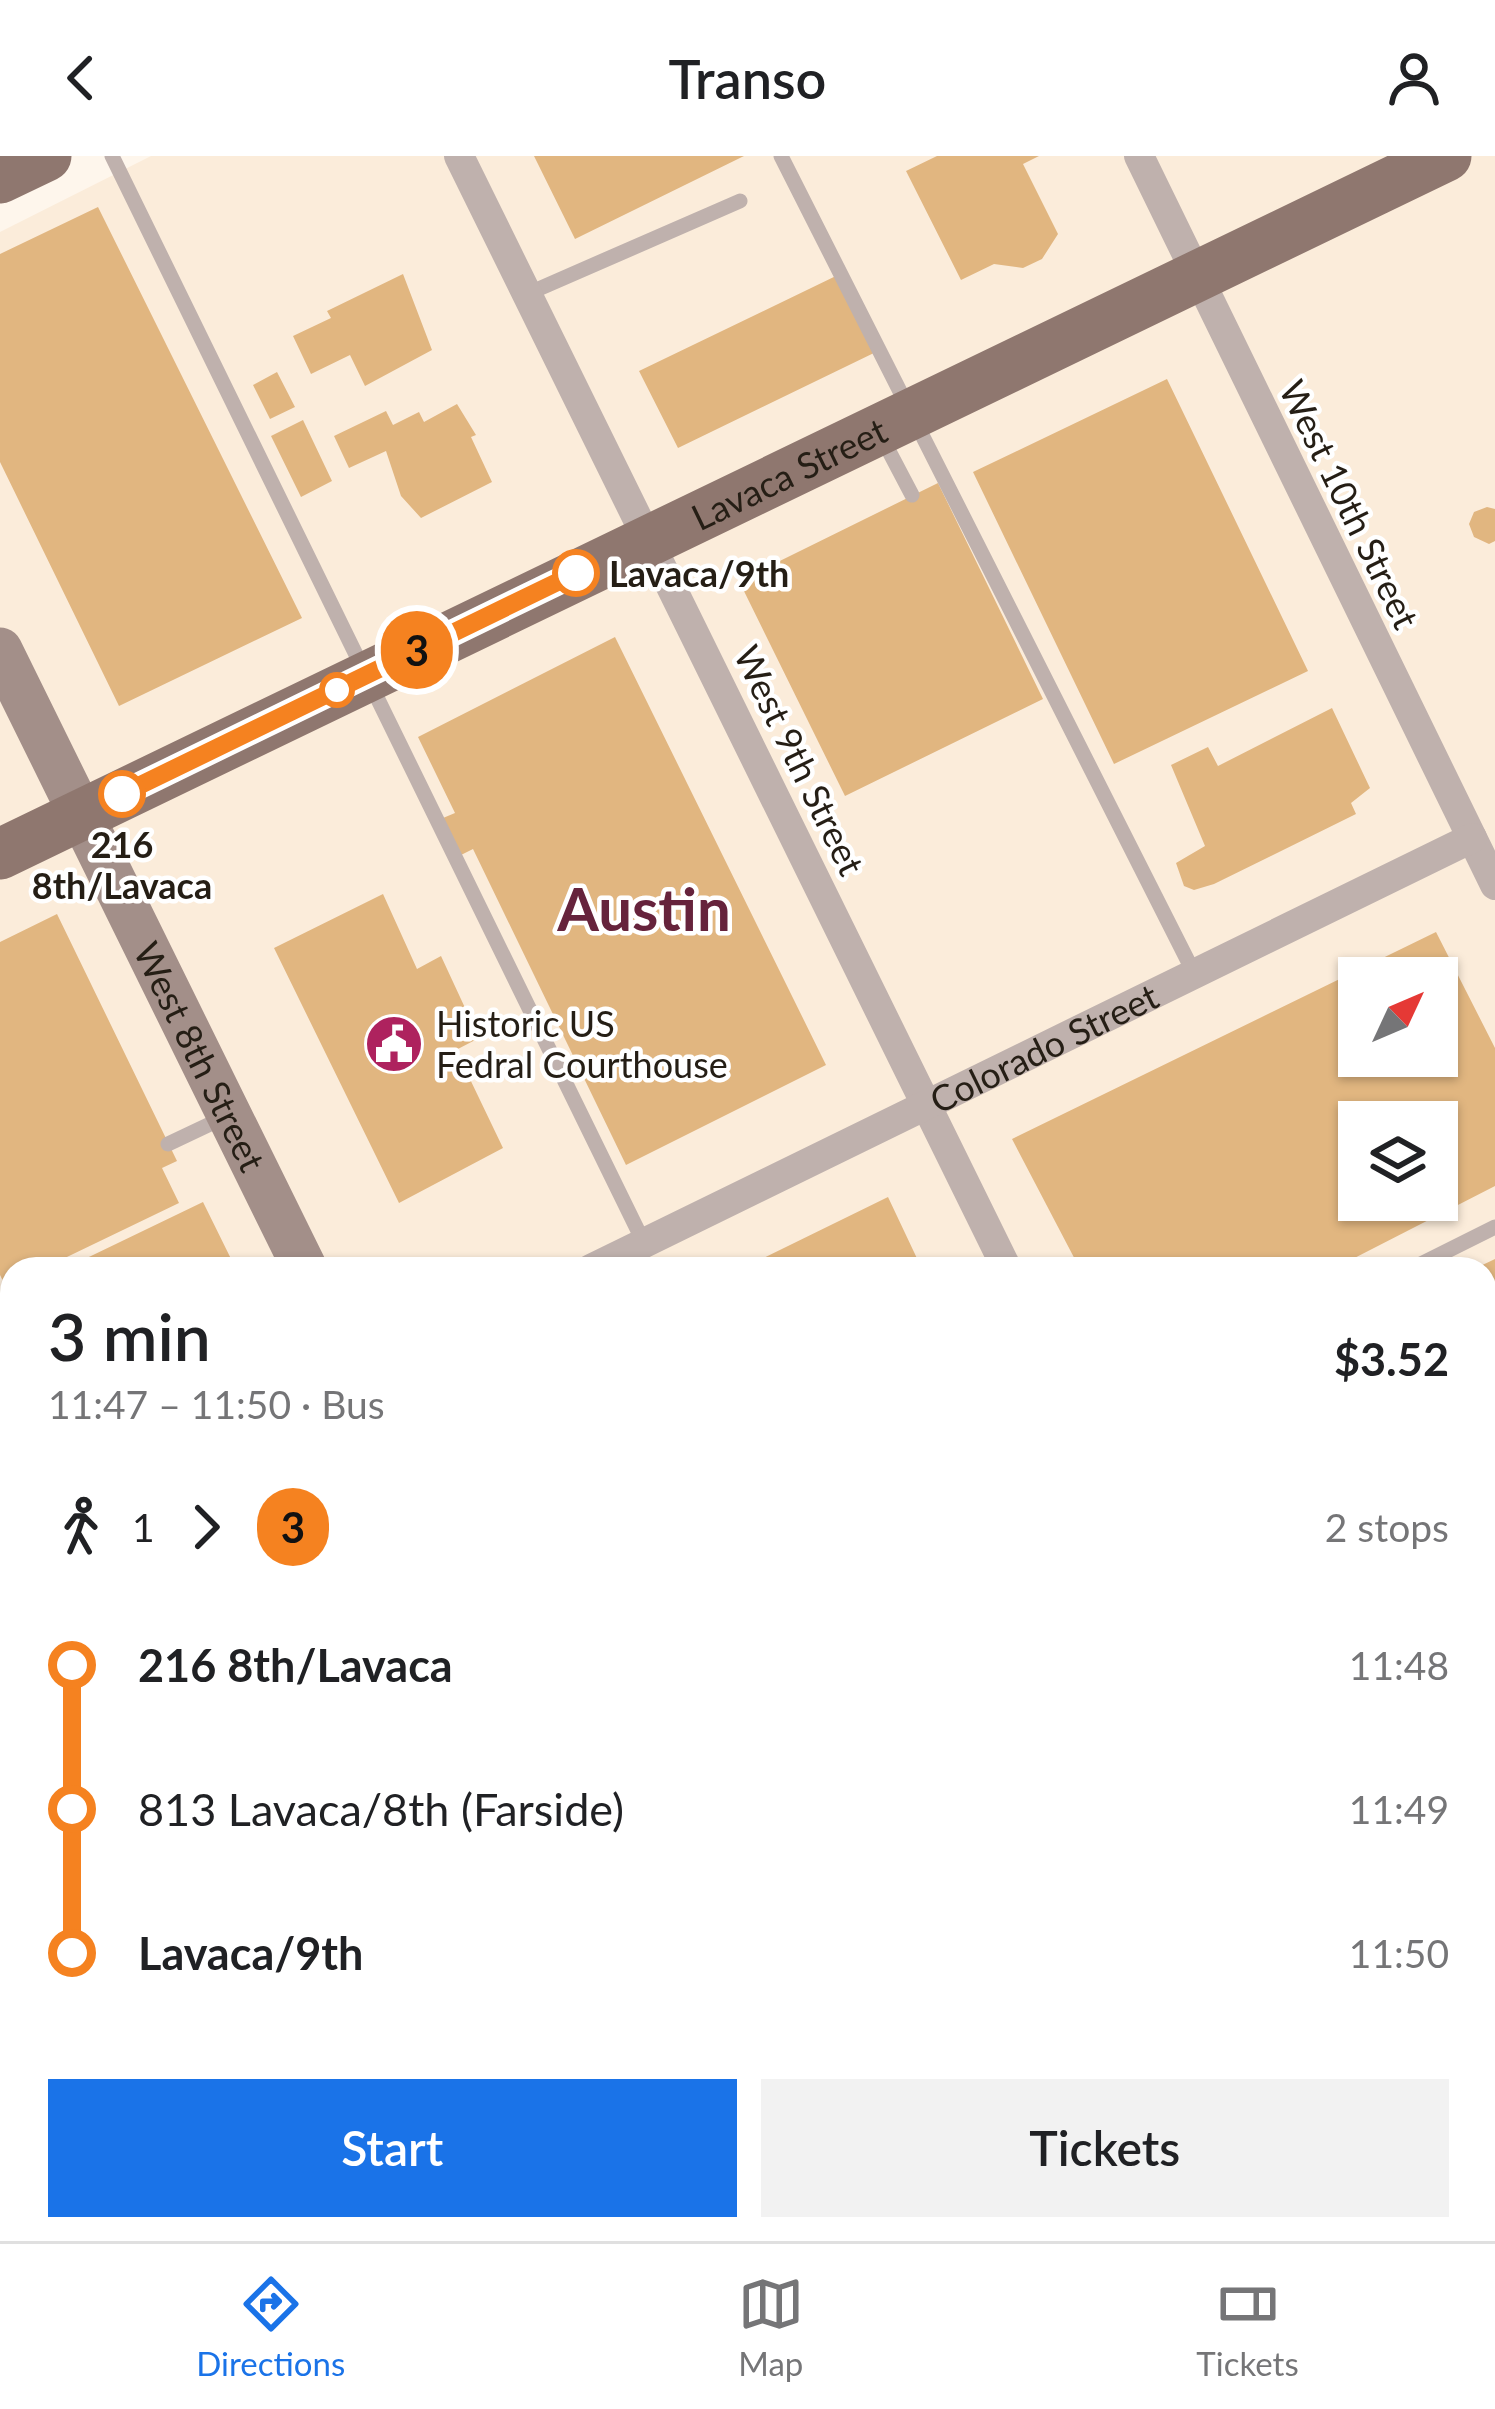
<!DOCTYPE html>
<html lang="en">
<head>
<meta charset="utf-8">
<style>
  body { margin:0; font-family:Lato,sans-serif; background:#f2f2f2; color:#202124; height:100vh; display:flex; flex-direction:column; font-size:45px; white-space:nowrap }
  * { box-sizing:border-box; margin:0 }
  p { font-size:39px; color:#757577 }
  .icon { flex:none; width:66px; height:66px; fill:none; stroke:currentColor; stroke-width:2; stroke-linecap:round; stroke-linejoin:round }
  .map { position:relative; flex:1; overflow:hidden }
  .details { position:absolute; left:0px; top:1101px; width:1497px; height:984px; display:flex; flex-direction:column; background:#fff; border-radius:36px 36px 0 0; box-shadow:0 3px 9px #0004 }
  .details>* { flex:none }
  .badge { padding:0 24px; border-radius:39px; font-size:42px; line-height:78px }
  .needle { width:78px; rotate:46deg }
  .tools { position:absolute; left:1338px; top:801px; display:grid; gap:24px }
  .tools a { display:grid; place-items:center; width:120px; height:120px; border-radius:0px; background:#fff; box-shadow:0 3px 9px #0004; font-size:60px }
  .map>.badge { position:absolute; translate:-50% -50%; box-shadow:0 0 0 6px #fff }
  .legs { display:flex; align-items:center; gap:18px; height:132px; padding:0 48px; font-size:39px }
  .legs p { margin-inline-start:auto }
  .summary { display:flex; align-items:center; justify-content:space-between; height:204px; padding:0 48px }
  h1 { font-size:66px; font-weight:600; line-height:90px }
  .cta { display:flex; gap:24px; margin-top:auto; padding:24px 48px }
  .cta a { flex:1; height:138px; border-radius:0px; background:#1a73e8; color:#fff; font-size:48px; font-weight:600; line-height:138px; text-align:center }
  .cta a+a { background:#f2f2f2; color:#202124 }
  ul { padding:0 48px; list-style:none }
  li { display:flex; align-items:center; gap:42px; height:144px; font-size:45px }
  li i { display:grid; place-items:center; width:18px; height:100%; margin:0 15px; background:currentColor }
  li i::after { content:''; width:30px; height:30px; margin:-15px; border:9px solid; border-radius:50%; background:#fff }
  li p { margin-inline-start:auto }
  li:first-child i { background:linear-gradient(#0000 50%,currentColor 0) }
  li:last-child i { background:linear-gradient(currentColor 50%,#0000 0) }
  header { display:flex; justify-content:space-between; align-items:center; height:156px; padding:0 48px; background:#fff; font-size:54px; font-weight:600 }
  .menu { display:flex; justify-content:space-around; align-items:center; height:168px; border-top:3px solid #e0e0e0; background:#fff; font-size:33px; color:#757577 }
  .menu a { display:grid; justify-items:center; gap:6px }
  .menu .on { color:#1a73e8 }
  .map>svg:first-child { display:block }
  .built { fill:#fbecda; fill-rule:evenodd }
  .building { fill:#e1b680; fill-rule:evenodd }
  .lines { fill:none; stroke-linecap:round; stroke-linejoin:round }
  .lane { stroke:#bfb1ad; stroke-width:15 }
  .street { stroke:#bfb1ad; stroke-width:30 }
  .secondary { stroke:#a38f89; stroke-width:45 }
  .primary { stroke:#8f776f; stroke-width:51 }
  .line-1-casing { stroke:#fff; stroke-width:27 }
  .line-1 { stroke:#f58220; stroke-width:18 }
  .stop-1-dot { fill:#fff; stroke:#f58220; stroke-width:6 }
  .labels { text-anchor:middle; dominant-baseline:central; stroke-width:9; stroke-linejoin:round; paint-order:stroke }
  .street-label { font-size:36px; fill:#251e15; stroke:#fff }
  .stop-label { font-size:36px; font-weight:bold; fill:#251e15; stroke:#fff; text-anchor:start }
  .poi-label { font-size:36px; fill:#251e15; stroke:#fff; text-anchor:start }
  .town-label { font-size:60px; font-weight:bold; fill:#66233c; stroke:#fff }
</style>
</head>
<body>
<header><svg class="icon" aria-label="back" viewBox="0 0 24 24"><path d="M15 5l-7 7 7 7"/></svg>Transo<svg class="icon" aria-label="person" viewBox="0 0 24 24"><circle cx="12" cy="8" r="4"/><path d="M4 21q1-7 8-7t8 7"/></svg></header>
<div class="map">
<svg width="1495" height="2085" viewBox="0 0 1495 2085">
  <rect width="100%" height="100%" fill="#fef6ec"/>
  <!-- built -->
  <path class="built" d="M151,0H1495V2085H0V76ZM1359,822H1437V900H1359ZM1359,966H1437V1044H1359ZM12,1113H1485V2073H12Z"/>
  <!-- building -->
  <path class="building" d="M534,0H744L575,83Z
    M937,0H1039L1023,8L1058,78L1042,103L1023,112L994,108L961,124L906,15Z
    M98,51L302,462L119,550L0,306V98Z
    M403,118L432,194L365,230L350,199L311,218L293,180L331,162L327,155Z
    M840,118L878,195L678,292L639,215Z
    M277,216L295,251L270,263L253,229Z
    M1167,223L1308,515L1114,608L973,316Z
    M457,248L476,279L471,281L492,326L421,362L401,340L386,295L349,312L334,280L386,255L393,269L419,256L424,266Z
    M303,264L332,325L301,341L271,280Z
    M938,327L1043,543L845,640L739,425Z
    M1487,351L1495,353V385L1489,388L1474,381L1469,368L1474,356Z
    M615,481L826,909L626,1009L473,693L461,699L443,662L455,657L418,581Z
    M1332,552L1370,632L1351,647L1356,658L1214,728L1194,734L1184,730L1176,707L1205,690L1171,609L1208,591L1218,610Z
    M383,738L417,813L441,800L479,882L456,894L503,992L399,1047L274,792Z
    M57,758L177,1005L162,1012L179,1047L42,1113H12V1127L6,1131L0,1119V786Z
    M1436,776L1495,892V1030L1333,1113H1080L1012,983ZM1359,822H1437V900H1359ZM1359,966H1437V1044H1359Z
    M888,1041L922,1113H741Z
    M203,1046L236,1113H64Z
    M1495,1103V1156L1485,1136V1113H1474Z
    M0,1215L12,1240V1293L0,1299Z
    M1495,1237V1392L1485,1397V1242Z
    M12,1464V1709L0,1686V1470Z
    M1495,1633V1931L1485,1935V1638Z
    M0,2039L12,2073L23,2085H0Z
    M578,2073H711L717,2085H554Z
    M860,2073H1184L1160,2085H866Z"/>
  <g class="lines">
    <!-- lane -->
    <path class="lane" d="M112,0L644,1087
      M781,0L1194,817
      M527,138L740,45
      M881,280L912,339
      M168,988L225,961
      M1411,1113L1495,1071
      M0,1153L12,1176
      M0,1793L12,1787
      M1485,1956L1495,1951
      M1219,2085L1244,2073"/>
    <!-- street -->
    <g class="street">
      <path d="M459,0L1007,1113"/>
      <path d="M1139,0L1495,729"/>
      <path id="s1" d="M591,1113L1472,682"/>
      <path d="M1465,2073L1471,2085"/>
    </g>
    <!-- secondary -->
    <g class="secondary">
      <path id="s2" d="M0,494L305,1113"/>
      <path d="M0,1401L12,1395"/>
      <path d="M0,1874L12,1898"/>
      <path d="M99,2073L105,2085"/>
      <path d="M776,2073L782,2085"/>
    </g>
    <!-- primary -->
    <g class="primary">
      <path d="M0,22L46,0"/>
      <path id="s3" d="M0,698L1446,0"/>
      <path d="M1485,1516L1495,1511"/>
      <path d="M326,2085L351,2073"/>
    </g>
  </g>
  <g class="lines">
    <defs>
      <path id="line-1" d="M122,638L576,417"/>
    </defs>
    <!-- line-1 casing -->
    <use href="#line-1" class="line-1-casing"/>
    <!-- line-1 -->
    <use href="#line-1" class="line-1"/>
  </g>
  <!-- icons -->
  <defs>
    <symbol id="civic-disc" viewBox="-11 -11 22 22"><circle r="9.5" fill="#ae225e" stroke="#fff"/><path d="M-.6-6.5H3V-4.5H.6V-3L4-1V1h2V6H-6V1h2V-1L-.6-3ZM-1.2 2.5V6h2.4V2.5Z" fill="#fff"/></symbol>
  </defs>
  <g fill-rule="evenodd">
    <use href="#civic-disc" x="361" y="855" width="66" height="66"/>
  </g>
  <!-- markers -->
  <g class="stop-1-dot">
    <circle cx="576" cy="417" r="21"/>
    <circle cx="337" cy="534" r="15"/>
    <circle cx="122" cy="638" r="21"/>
  </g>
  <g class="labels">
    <!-- street labels -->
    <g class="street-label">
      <text stroke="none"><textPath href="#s3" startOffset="876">Lavaca Street</textPath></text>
      <text transform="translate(1350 348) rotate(64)">West 10th Street</text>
      <text transform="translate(800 604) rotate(64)">West 9th Street</text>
      <text stroke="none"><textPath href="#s1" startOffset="504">Colorado Street</textPath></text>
      <text stroke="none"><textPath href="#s2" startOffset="453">West 8th Street</textPath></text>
    </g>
    <!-- stop labels -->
    <g class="stop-label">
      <text x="609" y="417">Lavaca/9th</text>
      <text x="122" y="688" text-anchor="middle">216<tspan x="122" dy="41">8th/Lavaca</tspan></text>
    </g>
    <!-- poi labels -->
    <g class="poi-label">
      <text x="436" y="867">Historic US<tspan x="436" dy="41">Fedral Courthouse</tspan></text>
    </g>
    <!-- town labels -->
    <g class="town-label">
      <text x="644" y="752">Austin</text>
    </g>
  </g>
</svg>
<div class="tools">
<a><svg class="needle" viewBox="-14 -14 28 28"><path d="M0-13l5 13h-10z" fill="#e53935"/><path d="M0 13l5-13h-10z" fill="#757577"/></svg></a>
<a><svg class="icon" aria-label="layers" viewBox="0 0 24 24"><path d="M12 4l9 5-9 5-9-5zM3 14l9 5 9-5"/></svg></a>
</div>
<b class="badge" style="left:417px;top:494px;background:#f58220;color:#111">3</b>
<section class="details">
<div class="summary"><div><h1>3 min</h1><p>11:47 – 11:50 · Bus</p></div><b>$3.52</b></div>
<div class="legs"><svg class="icon" aria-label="walk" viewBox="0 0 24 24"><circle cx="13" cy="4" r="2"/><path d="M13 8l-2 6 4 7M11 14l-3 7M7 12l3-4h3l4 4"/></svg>1<svg class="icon" aria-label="forward" viewBox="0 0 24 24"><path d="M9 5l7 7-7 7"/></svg><b class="badge" style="background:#f58220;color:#111">3</b><p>2 stops</p></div>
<ul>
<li><i style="color:#f58220"></i><b>216 8th/Lavaca</b><p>11:48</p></li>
<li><i style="color:#f58220"></i><span>813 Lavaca/8th (Farside)</span><p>11:49</p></li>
<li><i style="color:#f58220"></i><b>Lavaca/9th</b><p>11:50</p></li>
</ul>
<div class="cta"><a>Start</a><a>Tickets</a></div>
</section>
</div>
<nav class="menu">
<a class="on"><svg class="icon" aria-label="directions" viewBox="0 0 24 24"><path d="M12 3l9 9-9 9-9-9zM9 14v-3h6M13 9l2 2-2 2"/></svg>Directions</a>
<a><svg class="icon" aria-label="map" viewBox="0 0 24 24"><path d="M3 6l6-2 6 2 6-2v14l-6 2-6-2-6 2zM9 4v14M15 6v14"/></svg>Map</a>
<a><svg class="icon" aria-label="tickets" viewBox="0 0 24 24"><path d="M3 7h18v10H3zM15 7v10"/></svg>Tickets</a>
</nav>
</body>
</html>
